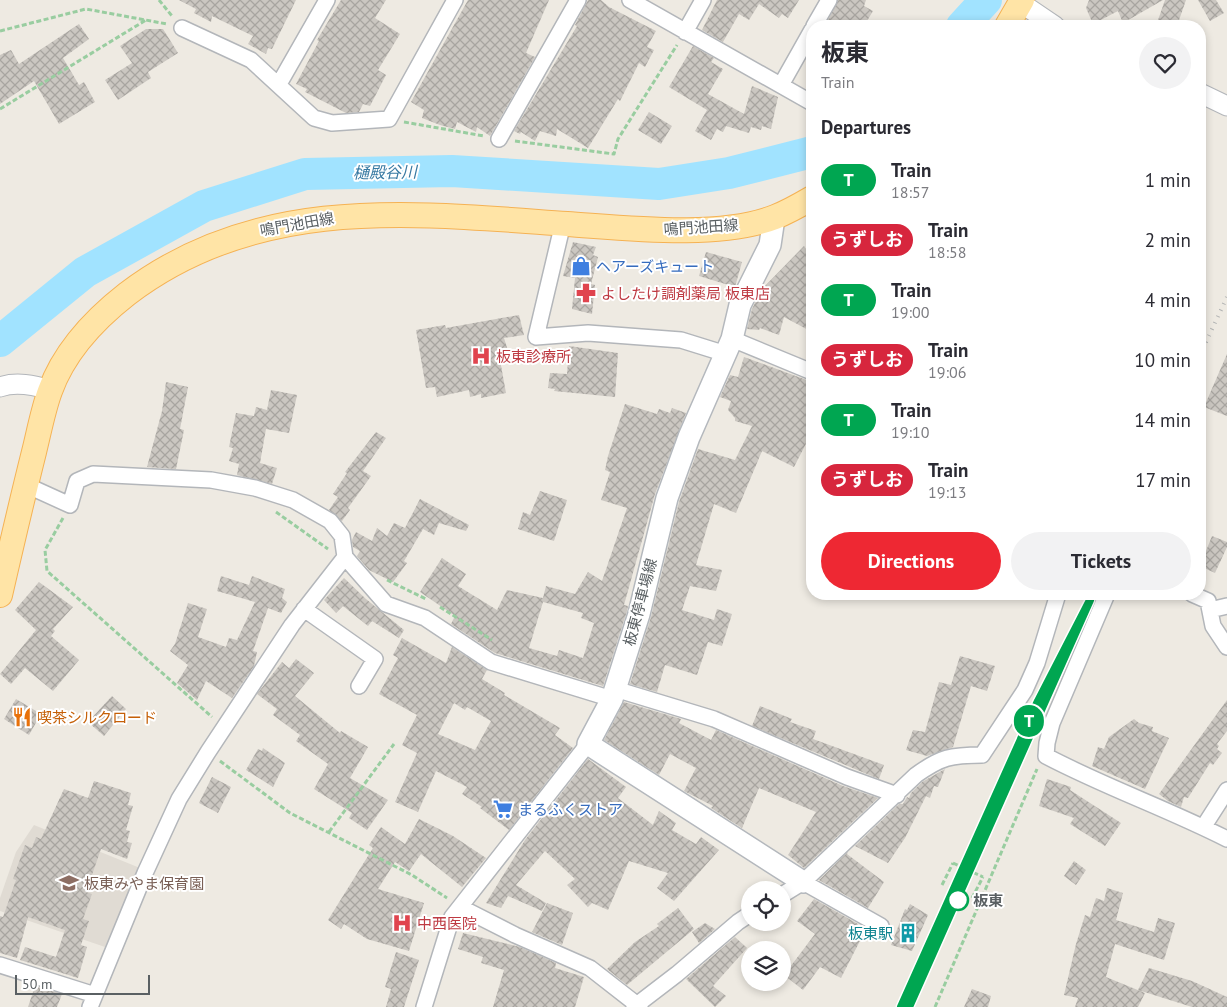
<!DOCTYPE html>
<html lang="en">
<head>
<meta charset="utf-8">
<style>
  body { margin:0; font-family:"PT Sans","Noto Sans JP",sans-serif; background:#f2f2f3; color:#2b2b33; height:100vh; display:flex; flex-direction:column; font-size:19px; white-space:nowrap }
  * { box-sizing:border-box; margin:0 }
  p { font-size:16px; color:#7c7c81 }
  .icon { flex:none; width:28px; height:28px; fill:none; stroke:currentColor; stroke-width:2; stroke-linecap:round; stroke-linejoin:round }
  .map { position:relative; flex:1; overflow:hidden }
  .drawer { position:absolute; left:806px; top:20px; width:400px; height:580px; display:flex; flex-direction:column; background:#fff; border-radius:20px; box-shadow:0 2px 8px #0003 }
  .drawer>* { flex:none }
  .badge { padding:0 10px; border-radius:16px; font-size:18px; line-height:32px }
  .tools { position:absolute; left:741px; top:881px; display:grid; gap:10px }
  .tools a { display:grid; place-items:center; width:50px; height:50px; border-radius:50%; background:#fff; box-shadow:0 2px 8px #0003; font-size:25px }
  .scale { position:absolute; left:15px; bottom:12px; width:135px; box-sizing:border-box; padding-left:5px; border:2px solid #5a6063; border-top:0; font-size:14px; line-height:18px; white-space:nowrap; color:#5a6063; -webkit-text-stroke:4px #fff; paint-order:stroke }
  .map>.badge { position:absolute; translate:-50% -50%; box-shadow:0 0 0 2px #fff }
  h2 { padding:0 15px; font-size:19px; line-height:45px }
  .round { display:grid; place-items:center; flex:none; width:52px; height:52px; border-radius:26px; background:#f2f2f3 }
  .head { display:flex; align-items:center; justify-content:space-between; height:85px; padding:0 15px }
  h1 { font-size:24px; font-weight:700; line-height:38px }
  .button { display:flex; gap:10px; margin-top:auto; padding:10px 15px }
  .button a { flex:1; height:58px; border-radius:30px; background:#ee2833; color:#fff; font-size:20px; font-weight:700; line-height:58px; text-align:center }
  .button a+a { background:#f2f2f3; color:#2b2b33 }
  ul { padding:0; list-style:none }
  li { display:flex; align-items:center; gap:15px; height:60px; padding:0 15px }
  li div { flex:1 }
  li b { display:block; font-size:19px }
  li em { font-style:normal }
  li .badge { min-width:55px; font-weight:700; text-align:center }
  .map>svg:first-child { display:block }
  .education { fill:#e0dbd3 }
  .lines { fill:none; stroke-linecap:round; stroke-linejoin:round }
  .river { stroke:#a1e3ff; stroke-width:32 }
  .building { fill:url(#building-cross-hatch); fill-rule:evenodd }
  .minor-casing { stroke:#b3b6ba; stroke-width:18 }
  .tertiary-casing { stroke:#b3b6ba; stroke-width:21 }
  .secondary-casing { stroke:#b4b8bd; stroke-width:24 }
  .primary-casing { stroke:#f5b254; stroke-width:26 }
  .path { stroke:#99cda0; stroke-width:3; stroke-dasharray:5 2.5; stroke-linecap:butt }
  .minor { stroke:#fff; stroke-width:15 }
  .tertiary { stroke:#fff; stroke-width:19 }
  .secondary { stroke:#fff; stroke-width:21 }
  .primary { stroke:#ffe4a6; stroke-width:24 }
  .rail { stroke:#b3b4b4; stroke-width:4; stroke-dasharray:1 6; stroke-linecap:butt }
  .path-bridge { stroke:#99cda0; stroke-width:3; stroke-dasharray:5 2.5; stroke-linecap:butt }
  .line-casing { stroke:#fff; stroke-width:11 }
  .line { stroke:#00a651; stroke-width:8 }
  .stop-dot { fill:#fff; stroke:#00a651; stroke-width:2.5 }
  .labels { text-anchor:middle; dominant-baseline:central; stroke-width:4; stroke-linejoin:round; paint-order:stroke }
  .street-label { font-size:15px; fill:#5a6063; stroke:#fff }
  .shop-label { font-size:15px; fill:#366cbe; stroke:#fff; text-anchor:start }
  .health-label { font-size:15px; fill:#be3a42; stroke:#fff; text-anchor:start }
  .food-label { font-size:15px; fill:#c56008; stroke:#fff; text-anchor:start }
  .education-label { font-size:15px; fill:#785e54; stroke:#fff; text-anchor:start }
  .stop-label { font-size:15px; font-weight:bold; fill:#5a6063; stroke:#fff; text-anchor:start }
  .culture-label { font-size:15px; fill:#0d838f; stroke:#fff; text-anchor:end }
  .water-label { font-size:16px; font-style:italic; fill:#3779a2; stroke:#fff }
</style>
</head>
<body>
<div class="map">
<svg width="1227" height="1007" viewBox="0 0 1227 1007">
  <defs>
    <pattern id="building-cross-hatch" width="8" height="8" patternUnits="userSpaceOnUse" patternTransform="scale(1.25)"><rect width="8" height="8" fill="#cbc7c1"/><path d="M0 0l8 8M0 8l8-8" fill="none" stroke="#a8a5a0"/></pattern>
  </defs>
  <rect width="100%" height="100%" fill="#eeeae2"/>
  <!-- education -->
  <path class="education" d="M34,825L140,868L105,947L0,911V898L16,852Z"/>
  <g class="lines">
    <!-- river -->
    <path class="river" d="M962,26L986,0
      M0,341L85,272L204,206L305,174L452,171L659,184L729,173L812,152"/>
  </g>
  <!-- building -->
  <path class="building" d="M179,0H296L272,49L268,48L266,54L248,44L253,36L212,16L211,22L194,13L196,9Z
    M341,0H386L375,18L400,34L378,70L386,75L370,106L363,104L359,112L346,113L305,92L307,89L296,84L319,41L317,40Z
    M468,0H549L526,53L535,57L490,136L477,127L476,132L457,122L455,129L440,125L422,118L424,110L411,102Z
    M588,0H601L609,7L656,31L647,47L654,50L645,67L639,63L620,101L618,99L588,148L557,129L556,136L540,131L535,141L521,132L520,134L514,131L577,26L575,25Z
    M717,0H799L788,18L782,14L779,18L759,4L749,20L739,14L723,42L702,30Z
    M838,0H866L864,6L873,11L864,26H825Z
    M1089,0H1163L1123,23L1118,11L1093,24L1086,8Z
    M1165,0H1186L1177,26H1166L1157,23Z
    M1198,0H1216L1224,13L1210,21Z
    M79,24L89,39L63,58L79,85L84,82L95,102L59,124L34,81L0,104V55L11,50L19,64Z
    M146,29H163L178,53L148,72L151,78L118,100L105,80L132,63L120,46Z
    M693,46L714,58L711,62L723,69L708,94L744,114L752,86L778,97L771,129L762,126L761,130L751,127L749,133L726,126L723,132L717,129L711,140L695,131L707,110L669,87Z
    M649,112L672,126L661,144L638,130Z
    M573,242L596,247L593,255L598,257L591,284L595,285L592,314L572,309L575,278L563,276Z
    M804,246L812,257V332L784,317L779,335L760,328L759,330L747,329L752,309L762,289Z
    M706,252L742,262L735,287L699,276Z
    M519,315L524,335L504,338L510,357L500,360L506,393L481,398V394L470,397L469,390L437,397L435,387L426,388L416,330L445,325L446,328Z
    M569,346L618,353L615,397L554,391L555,389L548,388L550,373L567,374Z
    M1227,354V416L1204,407Z
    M744,357L812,382V432L794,467L762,451L736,513L714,504L696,565L722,570L716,591L690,586L682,610L714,620L717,609L732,614L722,646L708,642L697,675L665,665L657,692L630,684L651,617L679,502L698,449L735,460L752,426L735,421V418L728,410L731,401L720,397L730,375L738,377Z
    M166,382L188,387L180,429L184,430L176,469L147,467L162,411Z
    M271,390L297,395L289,433L266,429L260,463L277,468L272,484L237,475L239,464L229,461L233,448L229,447L236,413L254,416L256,407L267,410Z
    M625,404L657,414L659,409L670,413L672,408L686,413L655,494L624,605L628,606L627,611L603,686L495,653L451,624L455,616L420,592L442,558L466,574L458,586L497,610L507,590L543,598L546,586L575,594L588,572L602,581L627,508L601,500L610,472L605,470L608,456ZM543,602L583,613L581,618L594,623L583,658L559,650L557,656L529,648Z
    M376,432L386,438L363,471L371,476L348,508L350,510L342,521L329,510L338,497L333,494L347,473L345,472Z
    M540,491L567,500L554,541L518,529L523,512L530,515Z
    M420,499L469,525L466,531L439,523L434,535L423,529L404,561L407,563L393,582L369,570L357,556L360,551L353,547L352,540L356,532L372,541L377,528L387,536L394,523L405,528Z
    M1212,536L1227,542V547L1215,573L1200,566Z
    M221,576L249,585L252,576L285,589L282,598L287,602L281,613L268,608L253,651L257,652L254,666L232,698L206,681L197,700L177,683L188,665L170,651L175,644L188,603L207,609L198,637L226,647L229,638L237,640L255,602L217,591Z
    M344,578L366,599L404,630L399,638L372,621L368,626L343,606L336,613L324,600Z
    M39,582L73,607L53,629L55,631L51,636L79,660L53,691L25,668L11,684L0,674L36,630L15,610Z
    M402,638L446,663L452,647L487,670L482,679L505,693L504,695L560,728L555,735L573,748L509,830L480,808L482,807L462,794L467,787L436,771L418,812L395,802L417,753L402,745L417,715L379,694L398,658L393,655ZM454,703L465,710L467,707L491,721L475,750L438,734Z
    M960,656L995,666L987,691L971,686L953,747L927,756L906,750L913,730L925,732L939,682L951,685Z
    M296,659L314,673L295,696L340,733L341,731L368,747L350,778L388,800L367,830L349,818L352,813L314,789L328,764L296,741L300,735L273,715L277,709L257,694L282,662L289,668Z
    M112,696L126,709L104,736L88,722Z
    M16,699L41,714L29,735L4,719Z
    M1227,700V731L1217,744L1219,746L1217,749L1222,753L1213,765L1210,763L1188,798L1184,797L1181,807L1168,801L1159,794Z
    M624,702L681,719L679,723L711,740L716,730L843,786L878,798L804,868L788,855L816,812L759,788L742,828L711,808L713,806L684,791L696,768L670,754L659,775L604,740Z
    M760,706L792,719L790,722L816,731L813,739L884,765L879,779L752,726Z
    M1134,719L1139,723L1153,727L1152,731L1169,738L1145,789L1092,766L1098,747L1104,749L1109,737Z
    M263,748L285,763L273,787L246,770L258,749L262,751Z
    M588,759L626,787L618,798L653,825L659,811L676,823L672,830L696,844L701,837L719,850L674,901L657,888L668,873L629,861L608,910L592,903L588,907L567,885L575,879L545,851L516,885L546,903L542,911L508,896L501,908L486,903L525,840Z
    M945,769L938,787L934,786L930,798L926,796L905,838L888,863L855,846L899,804H903L907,797L909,798L911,793L922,782Z
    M212,777L231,787L218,813L199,803Z
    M1047,779L1071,787L1070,790L1121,823L1105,846L1070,824L1074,818L1039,806Z
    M94,781L131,793L128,805L133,806L126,830L130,831L127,842L132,843L127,859L101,849L86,892L92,894L83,919L89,921L81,945L87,947L78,978L20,960L25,947L56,957L65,930L28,917L17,958L0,953V916L3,917L16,880L13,879L25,845L32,848L36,837L41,839L64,789L88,798Z
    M419,819L453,836L486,858L462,887L421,854L409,871L395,862L378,889L424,903L409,951L367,939L344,924L341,929L328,920L373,848L369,845L381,827L405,844Z
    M848,852L847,854L884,882L868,908L819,880Z
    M1074,861L1086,870L1076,885L1064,876Z
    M1107,888L1123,893L1116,920L1154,932L1158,918L1175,923L1164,960L1115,944L1106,977L1145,993L1138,1007H1075L1078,998L1064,995L1076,944L1085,915L1090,917L1096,898L1104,901Z
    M814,899L858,924L855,928L864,933L841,978L820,967L803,990L784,975L815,934L797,921Z
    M547,903L573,913L562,945L532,932Z
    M910,904L928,915L912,951L891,945L905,909L907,910Z
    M678,908L694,929L627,985L607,969L635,942L659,926L657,924Z
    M705,923L715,929L699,943L692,932Z
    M463,933L520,947L556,963L555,968L584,977L575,1007H493L504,970L481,963L483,957L458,949Z
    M735,937L747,948L713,986L726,996L715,1007L686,979Z
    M396,952L419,960L404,1007H386L391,989L385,987Z
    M1149,968L1192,981L1227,997V1007H1192L1138,990Z
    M35,986L62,994L57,1007H28Z
    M972,989L991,996L988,1007H964Z"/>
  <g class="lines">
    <defs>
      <path id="minor" d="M630,0L812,103
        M814,26L829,0
        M182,28L251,60L314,118L332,123L389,119L455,0
        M685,32L703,0
        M279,84L327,0
        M781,85L812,30
        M499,139L578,0
        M563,223L536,337L588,333L681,340L726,354
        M732,339L812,372
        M26,485L70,505L77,481L93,474L211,480L255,488L293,500L330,521L342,536L345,557L386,604L425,618L491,662L612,699
        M1107,594L1052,723L1047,743L1046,756C1105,787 1168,809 1227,839
        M1192,594L1208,601L1213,626L1227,647
        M304,609L375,659L359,686
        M1210,610L1227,606
        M615,689L714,719L847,777L897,795
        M1204,826L1227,790
        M803,882L881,926
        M782,895L803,882L916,775C941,757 951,755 982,755L1025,690L1037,663L1058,594
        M460,907L515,935L590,968L640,1007
        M0,965L95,995
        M90,1007L145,873L179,799L208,752L292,625L345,557
        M424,1007L452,917L588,744
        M634,1007L677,974L738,922L750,914"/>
      <path id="tertiary" d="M1021,3L1055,26
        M1200,93L1227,106
        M0,387C16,381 34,385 50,390"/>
      <path id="secondary" d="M774,218L770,245L740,305L732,339L689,437L667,498L639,614L612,699L588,744L803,882"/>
      <path id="primary" d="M1007,26L1022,0
        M0,595C11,547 22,500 34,452C39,432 43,410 50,391C64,352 95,319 127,294C258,194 413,213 567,224C626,228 719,239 775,217C788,212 800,205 812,198"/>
    </defs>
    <!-- minor casing -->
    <use href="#minor" class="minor-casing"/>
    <!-- tertiary casing -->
    <use href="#tertiary" class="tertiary-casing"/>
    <!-- secondary casing -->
    <use href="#secondary" class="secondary-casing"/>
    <!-- primary casing -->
    <use href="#primary" class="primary-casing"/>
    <!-- path -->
    <path class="path" d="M159,0L172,16
      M0,31L86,9L167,24
      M0,109L146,20
      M404,122L484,136
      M515,141L614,154L618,139L677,45
      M276,512L328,549
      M63,518L45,550L47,571L212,717
      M387,580L426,599
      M440,607L492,640
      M220,761L290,813L412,875L447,898
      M329,832L394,744
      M942,885L953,863
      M972,898L983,877
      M935,1007L1037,769"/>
    <!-- minor -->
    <use href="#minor" class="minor"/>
    <!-- tertiary -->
    <use href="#tertiary" class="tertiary"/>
    <!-- secondary -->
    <use href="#secondary" class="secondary"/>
    <!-- primary -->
    <use href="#primary" class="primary"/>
    <!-- rail -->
    <path class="rail" d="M1200,355L1227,297
      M901,1007L994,800
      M909,1007L1093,594"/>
    <!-- path-bridge -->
    <path class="path-bridge" d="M953,863L983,877"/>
  </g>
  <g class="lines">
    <defs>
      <path id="line" d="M901,1007L1038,701L1090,600L909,1007"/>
    </defs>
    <!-- line casing -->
    <use href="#line" class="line-casing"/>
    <!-- line -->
    <use href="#line" class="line"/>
  </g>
  <!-- icons -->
  <defs>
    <symbol id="shop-bare" viewBox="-9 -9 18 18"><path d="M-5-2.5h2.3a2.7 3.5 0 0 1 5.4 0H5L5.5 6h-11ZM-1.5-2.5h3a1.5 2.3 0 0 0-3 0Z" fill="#3f7fe0" stroke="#fff" stroke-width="2.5" paint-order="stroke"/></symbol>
    <symbol id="pharmacy-bare" viewBox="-9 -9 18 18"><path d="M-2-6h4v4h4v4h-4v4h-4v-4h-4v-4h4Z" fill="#e0444e" stroke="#fff" stroke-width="2.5" paint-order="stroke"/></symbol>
    <symbol id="hospital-bare" viewBox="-9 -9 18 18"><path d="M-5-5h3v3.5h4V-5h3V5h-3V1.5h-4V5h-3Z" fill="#e0444e" stroke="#fff" stroke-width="2.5" paint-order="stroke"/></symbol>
    <symbol id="restaurant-bare" viewBox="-9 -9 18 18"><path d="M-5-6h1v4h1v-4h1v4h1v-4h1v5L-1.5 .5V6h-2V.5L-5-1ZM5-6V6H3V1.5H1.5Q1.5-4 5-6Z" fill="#e8710a" stroke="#fff" stroke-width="2.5" paint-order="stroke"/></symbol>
    <symbol id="supermarket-bare" viewBox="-9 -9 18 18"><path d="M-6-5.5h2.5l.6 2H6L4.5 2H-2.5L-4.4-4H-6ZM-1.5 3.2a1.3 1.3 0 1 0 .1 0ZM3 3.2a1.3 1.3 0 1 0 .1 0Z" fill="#3f7fe0" stroke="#fff" stroke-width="2.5" paint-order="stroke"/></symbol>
    <symbol id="school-bare" viewBox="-9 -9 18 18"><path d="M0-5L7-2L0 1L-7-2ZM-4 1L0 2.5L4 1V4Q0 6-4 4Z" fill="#8d6e63" stroke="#fff" stroke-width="2.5" paint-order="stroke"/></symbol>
    <symbol id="building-bare" viewBox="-9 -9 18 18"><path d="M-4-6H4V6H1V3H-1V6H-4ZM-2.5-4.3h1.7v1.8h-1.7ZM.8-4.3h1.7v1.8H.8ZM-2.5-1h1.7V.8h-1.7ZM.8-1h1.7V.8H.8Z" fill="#0f9aa8" stroke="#fff" stroke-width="2.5" paint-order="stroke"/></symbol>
  </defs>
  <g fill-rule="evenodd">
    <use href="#shop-bare" x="567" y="252" width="28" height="28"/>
    <use href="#pharmacy-bare" x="572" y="279" width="28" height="28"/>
    <use href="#hospital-bare" x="467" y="342" width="28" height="28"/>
    <use href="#restaurant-bare" x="8" y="703" width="28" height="28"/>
    <use href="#supermarket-bare" x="489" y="795" width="28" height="28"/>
    <use href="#school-bare" x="55" y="869" width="28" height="28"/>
    <use href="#hospital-bare" x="388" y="909" width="28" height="28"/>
    <use href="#building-bare" x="894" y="919" width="28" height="28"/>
  </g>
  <!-- markers -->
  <circle class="stop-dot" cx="958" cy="900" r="10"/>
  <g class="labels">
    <!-- street labels -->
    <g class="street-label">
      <text transform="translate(297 224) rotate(-10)">鳴門池田線</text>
      <text transform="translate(701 227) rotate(-4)">鳴門池田線</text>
      <text transform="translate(640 602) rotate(-75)">板東停車場線</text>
    </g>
    <!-- shop labels -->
    <g class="shop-label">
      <text x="596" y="266">ヘアーズキュート</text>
      <text x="518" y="809">まるふくストア</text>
    </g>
    <!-- health labels -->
    <g class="health-label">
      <text x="601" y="293">よしたけ調剤薬局 板東店</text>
      <text x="496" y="356">板東診療所</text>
      <text x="417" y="923">中西医院</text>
    </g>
    <!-- food labels -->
    <g class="food-label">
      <text x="37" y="717">喫茶シルクロード</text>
    </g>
    <!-- education labels -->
    <g class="education-label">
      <text x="84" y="883">板東みやま保育園</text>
    </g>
    <!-- stop labels -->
    <g class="stop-label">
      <text x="973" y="900">板東</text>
    </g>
    <!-- culture labels -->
    <g class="culture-label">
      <text x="893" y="933">板東駅</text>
    </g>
    <!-- water labels -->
    <g class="water-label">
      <text transform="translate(385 172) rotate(-1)">樋殿谷川</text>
    </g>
  </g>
</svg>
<div class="tools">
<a><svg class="icon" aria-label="locate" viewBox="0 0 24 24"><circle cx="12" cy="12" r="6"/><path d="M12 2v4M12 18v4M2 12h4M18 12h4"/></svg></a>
<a><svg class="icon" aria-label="layers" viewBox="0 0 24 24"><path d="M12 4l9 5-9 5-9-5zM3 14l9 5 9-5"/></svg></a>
</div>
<div class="scale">50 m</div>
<b class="badge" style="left:1029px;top:721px;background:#00a651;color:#fff">T</b>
<section class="drawer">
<div class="head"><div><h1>板東</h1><p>Train</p></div><a class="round"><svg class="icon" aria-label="heart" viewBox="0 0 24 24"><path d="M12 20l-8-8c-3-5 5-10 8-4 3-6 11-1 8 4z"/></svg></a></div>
<h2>Departures</h2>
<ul>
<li><span class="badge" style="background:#00a651;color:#fff">T</span><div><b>Train</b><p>18:57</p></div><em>1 min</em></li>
<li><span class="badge" style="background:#d7263d;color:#fff">うずしお</span><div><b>Train</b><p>18:58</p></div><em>2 min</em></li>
<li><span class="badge" style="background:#00a651;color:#fff">T</span><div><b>Train</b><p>19:00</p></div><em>4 min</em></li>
<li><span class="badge" style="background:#d7263d;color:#fff">うずしお</span><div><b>Train</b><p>19:06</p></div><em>10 min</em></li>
<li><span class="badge" style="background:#00a651;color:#fff">T</span><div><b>Train</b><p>19:10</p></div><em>14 min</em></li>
<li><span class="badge" style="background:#d7263d;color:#fff">うずしお</span><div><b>Train</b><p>19:13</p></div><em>17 min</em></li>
</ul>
<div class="button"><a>Directions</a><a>Tickets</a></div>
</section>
</div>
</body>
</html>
